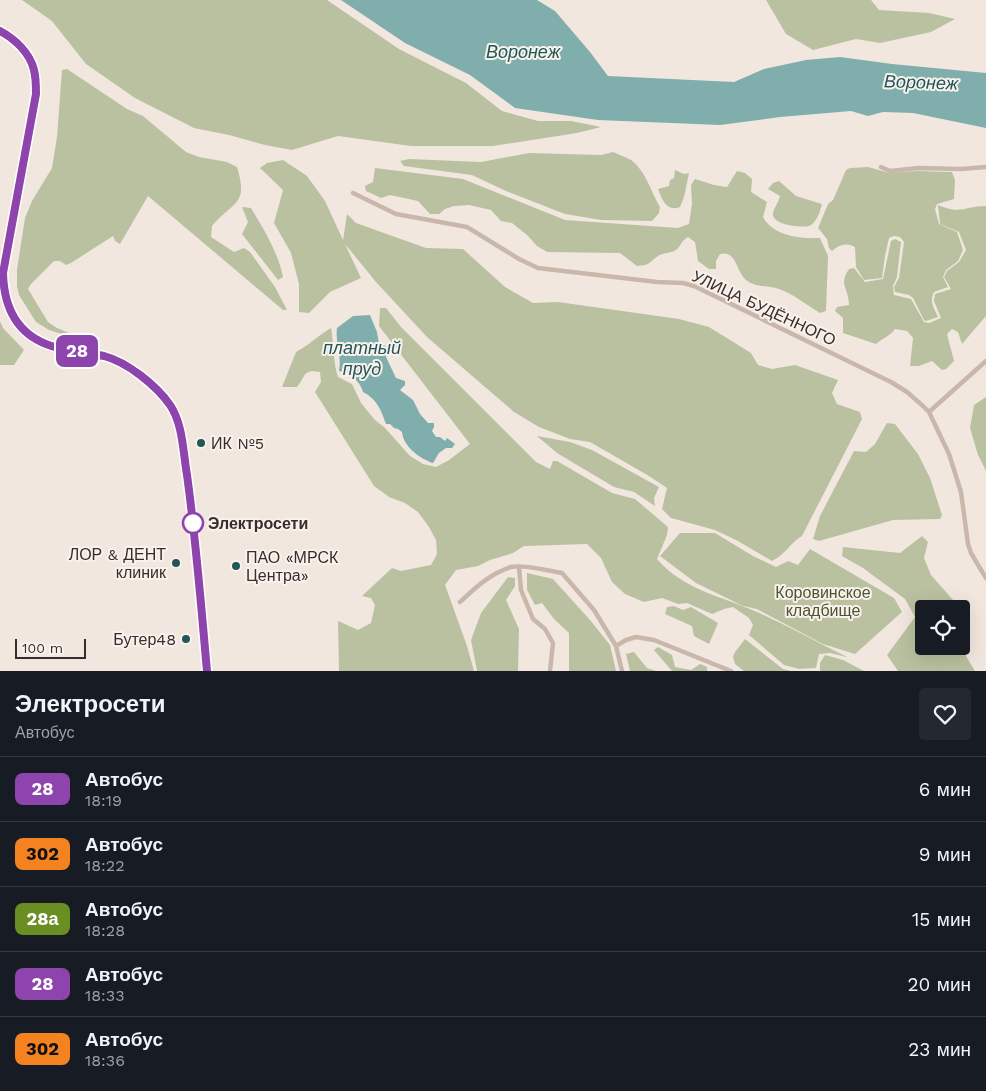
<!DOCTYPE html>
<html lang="ru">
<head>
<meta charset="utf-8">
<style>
  body { margin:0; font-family:"Work Sans",sans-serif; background:#242831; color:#f1f3f6; height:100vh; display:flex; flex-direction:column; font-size:19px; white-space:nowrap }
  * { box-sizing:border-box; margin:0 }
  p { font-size:16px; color:#9ea1a6 }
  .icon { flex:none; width:28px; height:28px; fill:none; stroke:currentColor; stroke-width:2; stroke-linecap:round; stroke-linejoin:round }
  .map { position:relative; height:671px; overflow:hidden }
  .drawer { display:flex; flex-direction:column; background:#171b24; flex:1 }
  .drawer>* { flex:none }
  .badge { padding:0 10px; border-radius:8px; font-size:18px; line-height:32px }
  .controls { position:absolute; left:915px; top:600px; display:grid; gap:10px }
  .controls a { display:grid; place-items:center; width:55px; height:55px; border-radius:5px; background:#171b24; box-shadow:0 5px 20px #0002; font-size:25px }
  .scale { position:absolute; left:15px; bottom:12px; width:71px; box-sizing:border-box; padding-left:5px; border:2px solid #382d2a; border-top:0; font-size:14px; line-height:18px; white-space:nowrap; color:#382d2a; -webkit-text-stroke:4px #f9f2ec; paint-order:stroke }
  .map>.badge { position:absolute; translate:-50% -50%; box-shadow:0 0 0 2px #fff }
  .round { display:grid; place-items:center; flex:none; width:52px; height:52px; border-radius:5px; background:#242831 }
  .headline { display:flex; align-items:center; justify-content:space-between; height:85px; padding:0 15px }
  h1 { font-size:24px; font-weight:700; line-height:38px }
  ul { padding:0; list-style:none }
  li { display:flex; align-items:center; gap:15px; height:65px; padding:0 15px; border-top:1px solid #363941 }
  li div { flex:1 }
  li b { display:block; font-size:19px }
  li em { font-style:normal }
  li .badge { min-width:55px; font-weight:700; text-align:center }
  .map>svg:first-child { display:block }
  .green { fill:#b9c1a0 }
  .water { fill:#7faeac }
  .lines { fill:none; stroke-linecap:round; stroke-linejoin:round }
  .minor { stroke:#cab7ab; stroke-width:4.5 }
  .secondary { stroke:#9d867d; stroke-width:6 }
  .line-casing { stroke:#fff; stroke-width:11 }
  .line { stroke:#8e44ad; stroke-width:8 }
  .poi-dot { fill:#215857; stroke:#f9f2ec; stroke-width:2 }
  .stop-dot { fill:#fff; stroke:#8e44ad; stroke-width:2.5 }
  .labels { text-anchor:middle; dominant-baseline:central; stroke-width:4; stroke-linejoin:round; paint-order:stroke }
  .street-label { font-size:16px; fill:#382d2a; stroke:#f9f2ec }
  .poi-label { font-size:16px; fill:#382d2a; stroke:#f9f2ec; text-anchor:start }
  .stop-label { font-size:16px; font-weight:bold; fill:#382d2a; stroke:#f9f2ec; text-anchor:start }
  .park-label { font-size:16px; fill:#4b552f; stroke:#f9f2ec }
  .water-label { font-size:18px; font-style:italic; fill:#215857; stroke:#f9f2ec }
</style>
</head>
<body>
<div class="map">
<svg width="986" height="671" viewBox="0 0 986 671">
  <rect width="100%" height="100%" fill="#f2e7df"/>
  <!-- green -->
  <path class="green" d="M22,0H327L399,49L466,83L502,111L538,121H571L601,127L577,133L493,146H411L338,136L292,150L265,145L229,135L194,128L135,98L86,64L52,21Z
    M766,0H871L879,10L929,13L955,19L931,32L880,43L856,39L813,50L786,34Z
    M67,69L127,109L143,116L186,152L199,157L227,162L237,167C249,206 233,201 212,226L211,237L234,252L244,248L250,252L275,287L287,310H283L148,196L120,244L115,241L113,236L71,263L66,265L60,261H54L31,284L28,289L48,322L57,328L86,340H80L49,330L36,322L19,295L17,286V270L25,218L32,201L52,168L57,137L62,70Z
    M613,152C619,155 626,157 631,160C646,171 651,192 660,207L659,213L652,221L601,220L565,214L506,191L472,175L404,166L400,161L409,159L481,162L529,153L601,155Z
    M283,160L307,176L325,201L343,240L347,214L356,223L426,248L463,249L505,287L533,303L558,302L679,319L709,327L751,353L758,365L772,369L795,365L838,380L832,393L837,404L860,412L862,419L802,536C789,544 786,554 772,561L736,540L715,530L671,518L662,509L667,488L649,476L590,442L570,439L539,427L514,412L427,337L376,282L345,244L361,278L330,292L309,313L299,312V284L291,253L274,223L283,190L260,168L267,163Z
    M868,167L890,173L917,171L952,172L955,180L954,199L937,204L935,209L939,224L957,232L963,250L958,261L946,270L943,277L948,287L934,292C929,302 934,308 938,317L926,321L924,320L913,298L909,295L895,292L894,287L899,278L904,242L900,237L894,236L889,238L885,256L882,278L864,280L856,267L855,247C846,242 839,245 832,251L829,248L827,239L818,228L828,204L833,200L846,170L850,168Z
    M375,168L463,179L565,220L678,228L689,224L692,204L691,185L695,179L714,185L727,187L737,171L745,173L752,179L751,192L767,202L763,217C773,236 801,239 820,238L828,256L826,311L820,313C808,306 792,293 779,289C768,285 754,288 745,279C736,270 736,250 720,254L716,261V269H709L698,261L695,242L688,237C682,240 682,244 677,249C672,254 663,252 658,256C648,263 651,265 637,266L620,253L547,252L537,246L527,235L512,223L501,221L491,210L469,205L454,206L445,209L439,214H430L418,201L390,195L381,198L366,191L365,186L373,182Z
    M675,170L684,174L689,173L684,197L680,207C667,212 662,200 658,189L669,186L670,180L674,178Z
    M779,181L796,196L822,204C820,211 818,220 811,225C804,229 772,225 773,214C773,209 779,202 780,196L768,189L773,183Z
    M938,205C962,215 964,206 986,206V316L962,344L958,332L952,329L947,334L954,361L946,369L942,370L932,361L919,366H910L913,338L907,331L895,329C890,336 883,338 876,344L843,333V318L835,311L837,307L849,305C849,288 838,285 849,269L854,268L865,282L883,279L891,241L895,239L901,242L897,277L893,286L894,295L911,299L924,322L929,323L941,318L934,301L935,294L951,289L944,277L947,271L959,262L966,250L959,232L940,224Z
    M242,207L251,208C264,230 278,252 283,277L278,280L242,234L248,222Z
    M380,308H386L401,327L536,462L550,469L553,461H557L612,493L635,499L668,527L667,535L657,559C682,589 723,597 757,612C788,626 817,642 847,657L830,653L819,654L816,668L799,669L784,665L749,635L753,625L749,618L733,607L724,609L712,614L687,603L678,604L662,598L644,602L625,594L612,582L601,558L587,544L524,546L513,553L490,560L478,566L456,570L445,585L467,646L474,671H339L338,621L358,630L371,623L375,605L371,598L362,596L392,568L401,571L431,565L437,554L436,540L429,527L418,512L405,503L389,497L374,486L315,392L321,382L320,372C302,369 306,377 297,387H282L296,352C309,345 319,335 331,328C334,344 333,363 338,377L352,384L361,403L374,419L385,428L410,456L423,464L436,467L449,460L470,444L379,326Z
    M0,321L3,328L24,350L14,365H0Z
    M986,397V471L978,455L970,428L974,405Z
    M887,423L895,424L918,454L930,478L942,515L940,519L893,520L819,541L813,539L820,516L854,451L866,452L875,444Z
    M537,436L570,442L592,450L659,487L654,498L655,506L634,492L614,487L557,453Z
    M680,533H715L753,556L776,567L788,561L798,565L810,549L894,598L902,612L855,654L823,644L757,609L743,606L696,583L660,556Z
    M922,536L928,542L924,558L931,575L961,609H924V646H961V643L966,656L975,671H898L887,655L915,617L905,599L863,568L842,556L843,547L900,553Z
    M527,573L553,579L590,620L610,645L616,671H569V633L554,619L542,603L535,605L527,590Z
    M508,577L515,578V586L506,600L519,629L518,671H477L471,640L481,613Z
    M674,606L683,610L691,607L718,623L709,644L694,636L692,626L665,614L667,607Z
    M745,639L783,669L791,671H744L735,664L733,657L735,652Z
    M658,647L672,655L675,667L691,670L700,664L707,667V671H672L654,650Z
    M634,652L647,668L656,671H630L626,654Z
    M825,655L843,660L864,671H820V663Z"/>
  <!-- water -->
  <path class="water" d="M341,0H537L555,11L590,52L608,76L734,82L764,69L806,60L840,57L892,64L986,73V128L913,113L883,112L868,116L851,111L780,117L720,125L598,120L515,108L470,75L405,43Z
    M370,315L377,332L379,344L386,346L388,351L386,357L396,378L405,381V385L400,390L413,400L420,414L428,423H434V427L432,431L436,437H440L445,441L447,438L455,444L452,448H446L439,453L433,463C420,459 403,446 402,432L398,429L394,428L390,424H386C381,410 377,399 363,392C360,381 350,373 339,371C342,355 335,342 337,328L353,316Z"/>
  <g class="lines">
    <!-- minor -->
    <path class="minor" d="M881,167L890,171L918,168L961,169L986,167
      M353,193L396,214L467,227L519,259L538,268L657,282L683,283L694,286L891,382L907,392L923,406L929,412L949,454L961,492L968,544L971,553L986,578
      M929,412L986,361
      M519,567L521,590L533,619L545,629L553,643L550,671
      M460,602C475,588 491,573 511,567C523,564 549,571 562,573L594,610L616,646L622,671
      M616,646L626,640L636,637L654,640L731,671"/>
    <!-- secondary -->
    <path class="secondary" d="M0,31C15,39 30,53 34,70C36,77 36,87 36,94L3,273C4,311 20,339 59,348C75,351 92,352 107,358C131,366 156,384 170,405C184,425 184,455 187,478C196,542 201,607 207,671"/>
  </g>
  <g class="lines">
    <defs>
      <path id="line" d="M0,31C15,39 30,53 34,70C36,78 36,87 36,94L3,273C4,311 20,339 59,348C74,351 89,353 104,356C127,362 156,385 170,405C183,424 183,452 187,475C196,540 201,605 207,671"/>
    </defs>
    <!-- line casing -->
    <use href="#line" class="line-casing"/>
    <!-- line -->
    <use href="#line" class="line"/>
  </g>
  <!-- markers -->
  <g class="poi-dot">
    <circle cx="201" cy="443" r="5"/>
    <circle cx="176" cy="563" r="5"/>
    <circle cx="236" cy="566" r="5"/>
    <circle cx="186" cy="639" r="5"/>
  </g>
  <circle class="stop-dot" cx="193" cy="523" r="10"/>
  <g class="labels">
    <!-- street labels -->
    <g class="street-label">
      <text transform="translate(764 308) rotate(25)">УЛИЦА БУДЁННОГО</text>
    </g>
    <!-- poi labels -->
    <g class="poi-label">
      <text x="211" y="443">ИК №5</text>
      <text x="166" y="554" text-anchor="end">ЛОР &amp; ДЕНТ<tspan x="166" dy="18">клиник</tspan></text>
      <text x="246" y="557">ПАО «МРСК<tspan x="246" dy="18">Центра»</tspan></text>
      <text x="176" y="639" text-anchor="end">Бутер48</text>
    </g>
    <!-- stop labels -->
    <g class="stop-label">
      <text x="208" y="523">Электросети</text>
    </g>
    <!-- park labels -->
    <g class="park-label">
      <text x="823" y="592">Коровинское<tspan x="823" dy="18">кладбище</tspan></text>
    </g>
    <!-- water labels -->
    <g class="water-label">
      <text x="523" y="51">Воронеж</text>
      <text transform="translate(921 82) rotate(2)">Воронеж</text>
      <text x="362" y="347">платный<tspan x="362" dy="21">пруд</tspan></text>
    </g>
  </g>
</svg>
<div class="controls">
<a><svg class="icon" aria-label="locate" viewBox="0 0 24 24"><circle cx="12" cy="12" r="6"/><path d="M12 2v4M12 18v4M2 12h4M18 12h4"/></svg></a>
</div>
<div class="scale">100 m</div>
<b class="badge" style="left:77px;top:351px;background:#8e44ad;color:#fff">28</b>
</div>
<section class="drawer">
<div class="headline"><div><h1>Электросети</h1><p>Автобус</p></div><a class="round"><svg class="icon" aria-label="heart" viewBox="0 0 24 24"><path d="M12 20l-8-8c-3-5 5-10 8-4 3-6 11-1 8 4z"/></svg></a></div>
<ul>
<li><span class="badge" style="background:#8e44ad;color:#fff">28</span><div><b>Автобус</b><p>18:19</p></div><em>6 мин</em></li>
<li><span class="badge" style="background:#f58220;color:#111">302</span><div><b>Автобус</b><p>18:22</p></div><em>9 мин</em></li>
<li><span class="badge" style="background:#6b8e23;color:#fff">28а</span><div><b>Автобус</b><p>18:28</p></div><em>15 мин</em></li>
<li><span class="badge" style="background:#8e44ad;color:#fff">28</span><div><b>Автобус</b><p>18:33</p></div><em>20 мин</em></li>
<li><span class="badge" style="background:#f58220;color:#111">302</span><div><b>Автобус</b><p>18:36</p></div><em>23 мин</em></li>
</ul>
</section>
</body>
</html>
